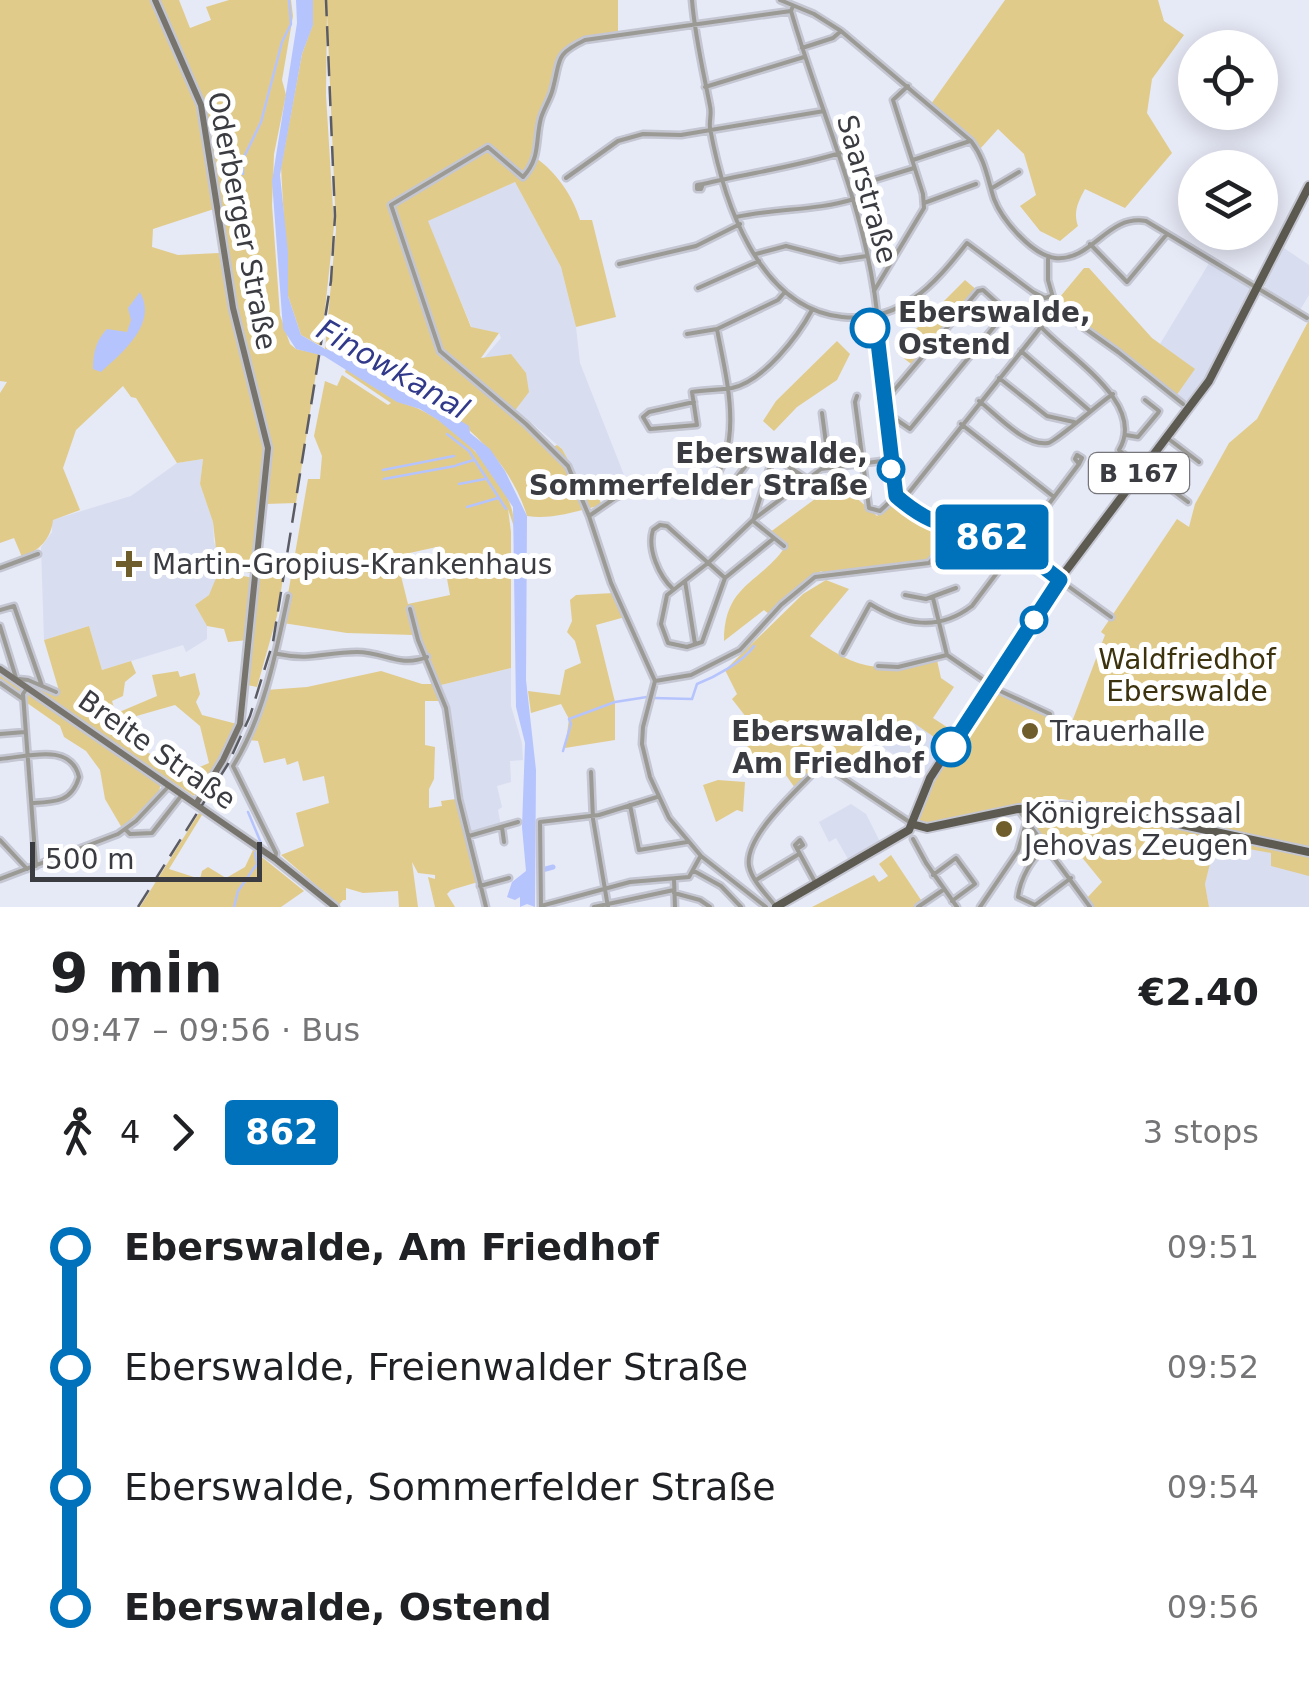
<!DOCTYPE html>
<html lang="en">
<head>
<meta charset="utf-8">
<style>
  body { margin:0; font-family:"DejaVu Sans",sans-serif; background:#f6f6f6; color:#202124; height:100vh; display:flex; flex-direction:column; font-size:38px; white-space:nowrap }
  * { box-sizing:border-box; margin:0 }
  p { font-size:32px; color:#757577 }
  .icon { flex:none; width:55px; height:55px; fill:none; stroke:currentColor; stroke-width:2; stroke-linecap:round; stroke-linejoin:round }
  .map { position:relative; height:907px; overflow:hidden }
  .details { display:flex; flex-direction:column; background:#fff; flex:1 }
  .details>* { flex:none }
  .badge { padding:0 20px; border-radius:8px; font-size:35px; line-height:65px }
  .tools { position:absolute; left:1178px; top:30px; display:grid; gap:20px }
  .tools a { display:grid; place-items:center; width:100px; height:100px; border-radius:50%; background:#fff; box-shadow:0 5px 25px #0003; font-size:50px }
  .scale { position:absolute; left:30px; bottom:25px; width:232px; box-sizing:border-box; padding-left:10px; border:5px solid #3b3c41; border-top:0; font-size:28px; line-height:35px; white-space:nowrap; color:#3b3c41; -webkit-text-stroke:8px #fff; paint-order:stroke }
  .map>.badge { position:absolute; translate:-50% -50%; box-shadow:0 0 0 5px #fff }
  .legs { display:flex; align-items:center; gap:15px; height:110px; padding:0 50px; font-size:32px }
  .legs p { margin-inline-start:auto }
  .summary { display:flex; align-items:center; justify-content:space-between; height:170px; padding:0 50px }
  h1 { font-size:55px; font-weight:700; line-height:75px }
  ul { padding:0 50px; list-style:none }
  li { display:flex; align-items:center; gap:35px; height:120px; font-size:38px }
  li i { display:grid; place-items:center; width:15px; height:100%; margin:0 12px; background:currentColor }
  li i::after { content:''; width:25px; height:25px; margin:-12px; border:8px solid; border-radius:50%; background:#fff }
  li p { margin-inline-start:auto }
  li:first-child i { background:linear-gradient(#0000 50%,currentColor 0) }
  li:last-child i { background:linear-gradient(currentColor 50%,#0000 0) }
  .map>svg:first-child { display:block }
  .built { fill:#d8ddf0 }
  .green { fill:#e1cb8a; fill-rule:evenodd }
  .water { fill:#b6c4fe }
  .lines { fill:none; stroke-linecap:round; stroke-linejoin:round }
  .stream { stroke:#b6c4fe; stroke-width:2.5 }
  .canal { stroke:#b6c4fe; stroke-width:5 }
  .minor-casing { stroke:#c4c6d2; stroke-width:9 }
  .secondary-casing { stroke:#c4c6d2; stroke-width:11 }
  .primary-casing { stroke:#c4c6d2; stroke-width:12 }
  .minor { stroke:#9c9a95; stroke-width:4 }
  .secondary { stroke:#77746d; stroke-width:6 }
  .primary { stroke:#5d5a51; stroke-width:8 }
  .rail { stroke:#5b5c63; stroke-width:2.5; stroke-dasharray:20 10; stroke-linecap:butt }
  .line-1-casing { stroke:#fff; stroke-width:22 }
  .line-1 { stroke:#0072bc; stroke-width:15 }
  .stop-1-dot { fill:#fff; stroke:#0072bc; stroke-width:5 }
  .poi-dot { fill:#6f5e2c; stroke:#fff; stroke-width:4 }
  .labels { text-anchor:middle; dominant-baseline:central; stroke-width:10; stroke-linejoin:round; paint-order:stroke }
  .shield { fill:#fff; stroke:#76767a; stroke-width:2.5 }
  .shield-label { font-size:25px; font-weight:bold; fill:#3b3c41 }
  .street-label { font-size:28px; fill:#3b3c41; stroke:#fff }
  .stop-label { font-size:28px; font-weight:bold; fill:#3b3c41; stroke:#fff; text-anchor:end }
  .poi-label { font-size:28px; fill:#3b3c41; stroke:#fff; text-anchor:start }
  .park-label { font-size:28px; fill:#3d320e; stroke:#fff }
  .water-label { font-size:30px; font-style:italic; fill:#31398a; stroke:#fff }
</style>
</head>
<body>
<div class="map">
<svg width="1309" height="907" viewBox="0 0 1309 907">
  <rect width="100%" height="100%" fill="#e6e9f6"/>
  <!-- built -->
  <path class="built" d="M515,182L561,267L576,327L580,363L624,475L611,483L585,490L562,449L525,417L521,418L472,372L501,338L499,333L472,328L427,221Z
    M1281,246L1309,265V295L1300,310L1265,288V276Z
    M1211,260L1249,283L1253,289L1209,374L1187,405L1176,396L1194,369L1160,344Z
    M203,459L200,484L213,522L214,542L218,551L215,584L209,595L195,605L207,626V639L186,652L183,645L102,670L89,626L44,640L41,547L52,532V520L131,496L177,463Z
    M511,668V706L522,743L523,760L510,761L511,782L497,786L502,807L498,810L501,826L468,835L459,799L448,707L441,685Z
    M887,718L911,720L947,746L928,775L870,740Z
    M851,804L866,814L880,842L848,859L836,838L829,842L819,822Z
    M1216,835L1309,855V907H1209L1205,884Z"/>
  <!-- green -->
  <path class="green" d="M0,0H150L199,110L214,209L153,229L152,247L178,255L219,253L230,313L266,448L252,573L218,567L213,522L200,484L203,459L177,463L136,398L131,397L123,386L76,430L63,468L80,510L53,520C51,539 39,551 22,557L14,538L0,543V393L7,382L0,381Z
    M161,0H179L190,28L211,20L206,7L229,0H291L293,16L282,80L286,95L274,154L272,205L280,315L290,344L296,349L319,354L296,503L265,504L269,439L234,308L211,137L230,114L221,109L210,129L201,94L159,3Z
    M313,0H618V34L585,40L566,49L556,61L554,87L540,121L536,158C556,172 573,196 580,220H592L616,317L576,327L561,267L515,182L428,221L471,327L499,333L481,358L511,354L526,373L529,392L513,413L549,449L557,445L562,449L585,490L594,488L602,505C576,511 552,520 527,516C513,469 476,430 435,405C424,398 410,395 400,389C379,376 351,351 325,349L336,230L327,12L326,95L334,226L321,346L301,335L288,296L281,167L302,54L313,24Z
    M1005,0H1158L1164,21L1184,35L1152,79L1147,113L1172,153L1125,208L1085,189C1078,202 1073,212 1078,226L1060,241L1040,231L1020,206L1036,195L1024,154L998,129L980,149L931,104Z
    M1084,268H1089L1152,338L1195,369L1176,396L1057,306L1055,303Z
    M965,280L978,291L915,367L897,353L910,335Z
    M1309,320V847L1138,810L1061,799L1028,802L941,823L920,825C917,791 973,720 994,690L1070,727L1105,635L1101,632L1177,519L1189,527L1195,504L1229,443L1257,419Z
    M837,341L850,354L837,380L797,407L774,431L763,421L776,401Z
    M346,369C362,378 376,389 392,398C401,404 411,405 421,410C457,427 516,484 514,527L508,509L511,532V668L441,685L414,628V635L347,633L283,623L308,479H320L322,456L314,436L325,381L337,386L342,375L388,405L391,403L345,372ZM441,546L437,550L441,569L445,568L450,595L408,604L396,556Z
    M842,479L857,489L852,494L877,516L894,499L925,522L953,533L930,560L924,562L829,577L821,571L770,615L764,610L724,641C724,584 760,584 785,547L769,533Z
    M219,571L253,578L248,640L228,642L224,629L207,626L195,605L209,595Z
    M258,575L283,578L277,616L257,687L247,685Z
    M826,580L849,589L810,636C865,674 874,670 937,660L941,678L954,687L933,718L956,733L947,746L911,721L903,728L887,718L839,775L822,764L797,791L774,758L762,766L748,757L746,717L732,699L737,694L725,670L803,594Z
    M614,593L625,617L596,625L615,702V740L565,748L569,719L561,704L531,713L528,691L560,695L565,670L581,663L575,641L567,632L572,621L570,600L576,595Z
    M89,626L102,670L131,661L136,673L125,682L123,696L112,701L124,743L182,767L186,773L209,763L200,726L175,705L119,721L117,713L157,696L152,675L178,671L180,677L195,673L200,694L196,702L202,715L237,724L220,758L194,796L26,685L28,682L60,694L44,640Z
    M0,671L161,783L159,792L122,828L105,799L100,770L86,751L64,737L60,726L0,684Z
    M381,671L422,684H434L441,701H425V745L435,747L434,779L429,789V808L442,806L441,801L456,799L478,882L451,890L447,894L455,907H435L428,877L435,879V875L418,873L412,862L418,907H399L398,891L363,893L346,888V900H343L339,905L281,855L304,846L296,813L329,803L324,776L303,781L298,761L287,765L285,758L264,763L258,741L248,740L266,690L307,687Z
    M718,780L745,782L743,812L737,810L716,822L703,785Z
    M1076,808L1309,854V876L1271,866V853L1215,843L1205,884L1209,907H1093L1087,898L1102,882L1063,834L1042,838L1028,818L1031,811Z
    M199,813L202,815L169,869L200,879L202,871L208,867L226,878L245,867L253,850L304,891L281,907H140Z
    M891,855L923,903L917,907H812L874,875L879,882L888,876L879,864Z"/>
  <!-- water -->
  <path class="water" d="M296,0H313V25L302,54L280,175L288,252V296L301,335L325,349L339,351L398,388L414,392L469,426L470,433L490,449L505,471L527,516L526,680L536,770L535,907L527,904L520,907V897L515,900L507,897L512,882L526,871L522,827L525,743L516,707L513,507L475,451L438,420L420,409L397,402L324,356L296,349L283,329L272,181L297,23Z
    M140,292C158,324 122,353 101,372L93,369C93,353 96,340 107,329L127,332L131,320L128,308Z"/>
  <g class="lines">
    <!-- stream -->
    <path class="stream" d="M243,174V159L261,122L282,42L291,24L289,0
      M447,434L469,451L506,509
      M457,465L474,460
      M383,470L454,456
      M384,479L455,466
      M459,484L485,479
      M467,507L498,498
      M653,698L692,699L697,684C715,677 743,662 754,646
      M563,751L571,724L569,719L615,702L647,697
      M248,812L261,843
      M234,907L238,891L257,864L255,853"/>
    <!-- canal -->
    <path class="canal" d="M542,870L553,867"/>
    <defs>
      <path id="minor" d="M692,0C695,37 703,70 710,106C712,114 709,120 710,128C723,199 757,308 842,317C901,323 934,285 967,243L1033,292L1045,298L1051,296
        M780,0L814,14L841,31L971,141C985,159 987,177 994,199C1002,220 1032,255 1055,258C1092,262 1107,214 1146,221L1307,318
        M793,6L791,11C818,105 859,193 874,290C882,341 882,393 888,443C890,460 889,480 896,496L918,514L941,526L980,534L1011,545L1111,617
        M802,48L833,38L841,31
        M705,87L804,57
        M913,160L970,141
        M566,178L618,141L643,134L681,135L824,111
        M703,184L697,185V189H701L703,184C749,173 795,167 840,153
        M852,187L914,168
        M992,188L1019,172
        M924,203L976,184
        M736,217C776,208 816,211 854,199
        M1090,244L1127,282L1167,234
        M756,254L786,246L840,260L867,256
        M1048,259V280L1056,308L1118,352L1183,404
        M619,264L696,246L740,224
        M698,288L759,261
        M874,291L924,208L923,194L893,100L908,86
        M1041,327C1070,358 1147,404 1119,450L1137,466
        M687,334L717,329L778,300L784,293
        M1021,351L1089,410
        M999,378L1047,416L1074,422
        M857,396L855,402L869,508L880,511L896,496
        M979,401C996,414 1025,447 1048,443C1054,443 1102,401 1113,394
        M694,402L649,412L643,417L650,429L697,425L692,392C705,390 720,390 732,388C764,381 798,336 812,310
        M822,413L829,466
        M885,416H891L910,429L1002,317L1004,309L983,290L978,291L885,401
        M961,424L1054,497
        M1126,435L1138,437L1158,413L1159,411L1145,400
        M1166,437L1199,462
        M1077,455L1082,458L1079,464L1075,459Z
        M1144,469L1188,502
        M710,486C745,442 726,378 717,329
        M903,500L1056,308
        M589,516L615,498L653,481L710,486L726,492L757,451L773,456L807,479
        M754,518L773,456
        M753,521L784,546
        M773,539L725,578L702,642L687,647L668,643L661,624L667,595L708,563L754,519L821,469L889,460
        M0,568L38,554
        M685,581L695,644
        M673,589C659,576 647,549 653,530L660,525L667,526L725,578
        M905,595L926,599L956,588
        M933,598L947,655L998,690L1050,714
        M410,609L418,640L446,708L459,799L486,907
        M0,610L14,606L42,686
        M0,626L17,681
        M843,653L870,604C904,625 938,632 972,606L1079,464
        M278,654C312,661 325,652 357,652C385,652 399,668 427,657
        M878,666L898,667L947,655
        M19,679L28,680L56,692
        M655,681L691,675L740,650L781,605L815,577L929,563L957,531
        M0,683L23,699
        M27,688L23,694L36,866
        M0,734L25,732
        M0,759C27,757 71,742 79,777C72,802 55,802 32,803
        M591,772L593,819L608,907
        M630,805L639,850L687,842
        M1018,809L1090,907
        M502,827L504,842
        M125,829L130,834L152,833L181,796
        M469,836L518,822
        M913,839L926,863L957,907
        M0,840L27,869
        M1047,846C1032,857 1020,879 1018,897L1035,905L1071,878
        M797,849L803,845L800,840L795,845L815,882
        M275,859L276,853L233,766C264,716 276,653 288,596
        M694,871L721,886L741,907
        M933,875L956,858L975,884L952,901
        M0,879L118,834L136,821L168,787
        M674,879L675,907
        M756,880L799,854
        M480,886L509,878
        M674,893L700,900L710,907
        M541,906L630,882L689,877L700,857
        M541,907L540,822L599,815L657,797
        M594,907L674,890
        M766,907L701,856L669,818L650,777L642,744L643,727L655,681L611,583L589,516L568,466L526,424L440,351L391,205L488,147L523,177C541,158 535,140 541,118C544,108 551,98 553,88C561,59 554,55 585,40L791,11
        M776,907C767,895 752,881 749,866C744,835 801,787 822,764L911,823
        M918,907L943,890
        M980,907L1018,851L1029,812"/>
      <path id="secondary" d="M155,0L201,105L233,308L268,448L240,724L223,760L196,804
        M0,669L275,859L335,907"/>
      <path id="primary" d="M912,824L927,828L1018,809L1077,806L1123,812L1309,852
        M776,907L909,830L930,778L1059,580L1209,381L1309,186"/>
    </defs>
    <!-- minor casing -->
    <use href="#minor" class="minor-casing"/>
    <!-- secondary casing -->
    <use href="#secondary" class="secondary-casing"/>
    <!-- primary casing -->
    <use href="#primary" class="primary-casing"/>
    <!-- minor -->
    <use href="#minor" class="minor"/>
    <!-- secondary -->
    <use href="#secondary" class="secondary"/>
    <!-- primary -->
    <use href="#primary" class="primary"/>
    <!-- rail -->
    <path class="rail" d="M138,907L228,764L250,716L273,642L331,281L335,216L326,0"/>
  </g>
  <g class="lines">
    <defs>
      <path id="line-1" d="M870,328L877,334L896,496C937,532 954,523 999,540C1020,548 1041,565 1060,580L951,747"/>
    </defs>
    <!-- line-1 casing -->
    <use href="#line-1" class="line-1-casing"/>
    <!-- line-1 -->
    <use href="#line-1" class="line-1"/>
  </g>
  <!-- markers -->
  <g class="stop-1-dot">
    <circle cx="870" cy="328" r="18"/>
    <circle cx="891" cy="469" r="12"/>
    <circle cx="1034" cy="620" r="12"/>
    <circle cx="951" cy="747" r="18"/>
  </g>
  <g class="poi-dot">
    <path d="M124 549h10v10h10v10h-10v10h-10v-10h-10v-10h10z"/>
    <circle cx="1030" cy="731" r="10"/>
    <circle cx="1004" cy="829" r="10"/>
  </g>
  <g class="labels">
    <!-- shield labels -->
    <rect class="shield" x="1089" y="453" width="100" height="40" rx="8"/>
    <g class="shield-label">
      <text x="1139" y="473">B 167</text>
    </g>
    <!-- street labels -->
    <g class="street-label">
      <text transform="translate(867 189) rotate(74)">Saarstraße</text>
      <text transform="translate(242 221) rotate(79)">Oderberger Straße</text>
      <text transform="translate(157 750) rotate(35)">Breite Straße</text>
    </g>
    <!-- stop labels -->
    <g class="stop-label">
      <text x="898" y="312" text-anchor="start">Eberswalde,<tspan x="898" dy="32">Ostend</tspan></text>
      <text x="868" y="453">Eberswalde,<tspan x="868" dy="32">Sommerfelder Straße</tspan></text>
      <text x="924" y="731">Eberswalde,<tspan x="924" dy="32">Am Friedhof</tspan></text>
    </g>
    <!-- poi labels -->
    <g class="poi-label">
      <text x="152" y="564">Martin-Gropius-Krankenhaus</text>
      <text x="1050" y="731">Trauerhalle</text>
      <text x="1024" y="813">Königreichssaal<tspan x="1024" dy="32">Jehovas Zeugen</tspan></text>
    </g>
    <!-- park labels -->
    <g class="park-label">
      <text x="1187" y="659">Waldfriedhof<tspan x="1187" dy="32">Eberswalde</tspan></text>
    </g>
    <!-- water labels -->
    <g class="water-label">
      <text transform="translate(393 369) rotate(30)">Finowkanal</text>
    </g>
  </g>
</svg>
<div class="tools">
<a><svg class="icon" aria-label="locate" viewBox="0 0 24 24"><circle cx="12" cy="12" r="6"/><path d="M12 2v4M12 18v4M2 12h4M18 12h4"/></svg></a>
<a><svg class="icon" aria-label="layers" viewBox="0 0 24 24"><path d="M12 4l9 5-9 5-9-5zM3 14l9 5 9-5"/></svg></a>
</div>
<div class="scale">500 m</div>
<b class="badge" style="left:992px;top:537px;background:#0072bc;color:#fff">862</b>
</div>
<section class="details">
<div class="summary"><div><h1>9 min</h1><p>09:47 – 09:56 · Bus</p></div><b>€2.40</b></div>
<div class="legs"><svg class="icon" aria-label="walk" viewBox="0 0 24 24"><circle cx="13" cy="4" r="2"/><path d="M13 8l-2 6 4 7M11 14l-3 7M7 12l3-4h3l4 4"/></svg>4<svg class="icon" aria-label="forward" viewBox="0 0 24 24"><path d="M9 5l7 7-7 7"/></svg><b class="badge" style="background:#0072bc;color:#fff">862</b><p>3 stops</p></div>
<ul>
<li><i style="color:#0072bc"></i><b>Eberswalde, Am Friedhof</b><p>09:51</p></li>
<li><i style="color:#0072bc"></i><span>Eberswalde, Freienwalder Straße</span><p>09:52</p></li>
<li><i style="color:#0072bc"></i><span>Eberswalde, Sommerfelder Straße</span><p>09:54</p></li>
<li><i style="color:#0072bc"></i><b>Eberswalde, Ostend</b><p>09:56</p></li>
</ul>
</section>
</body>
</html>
